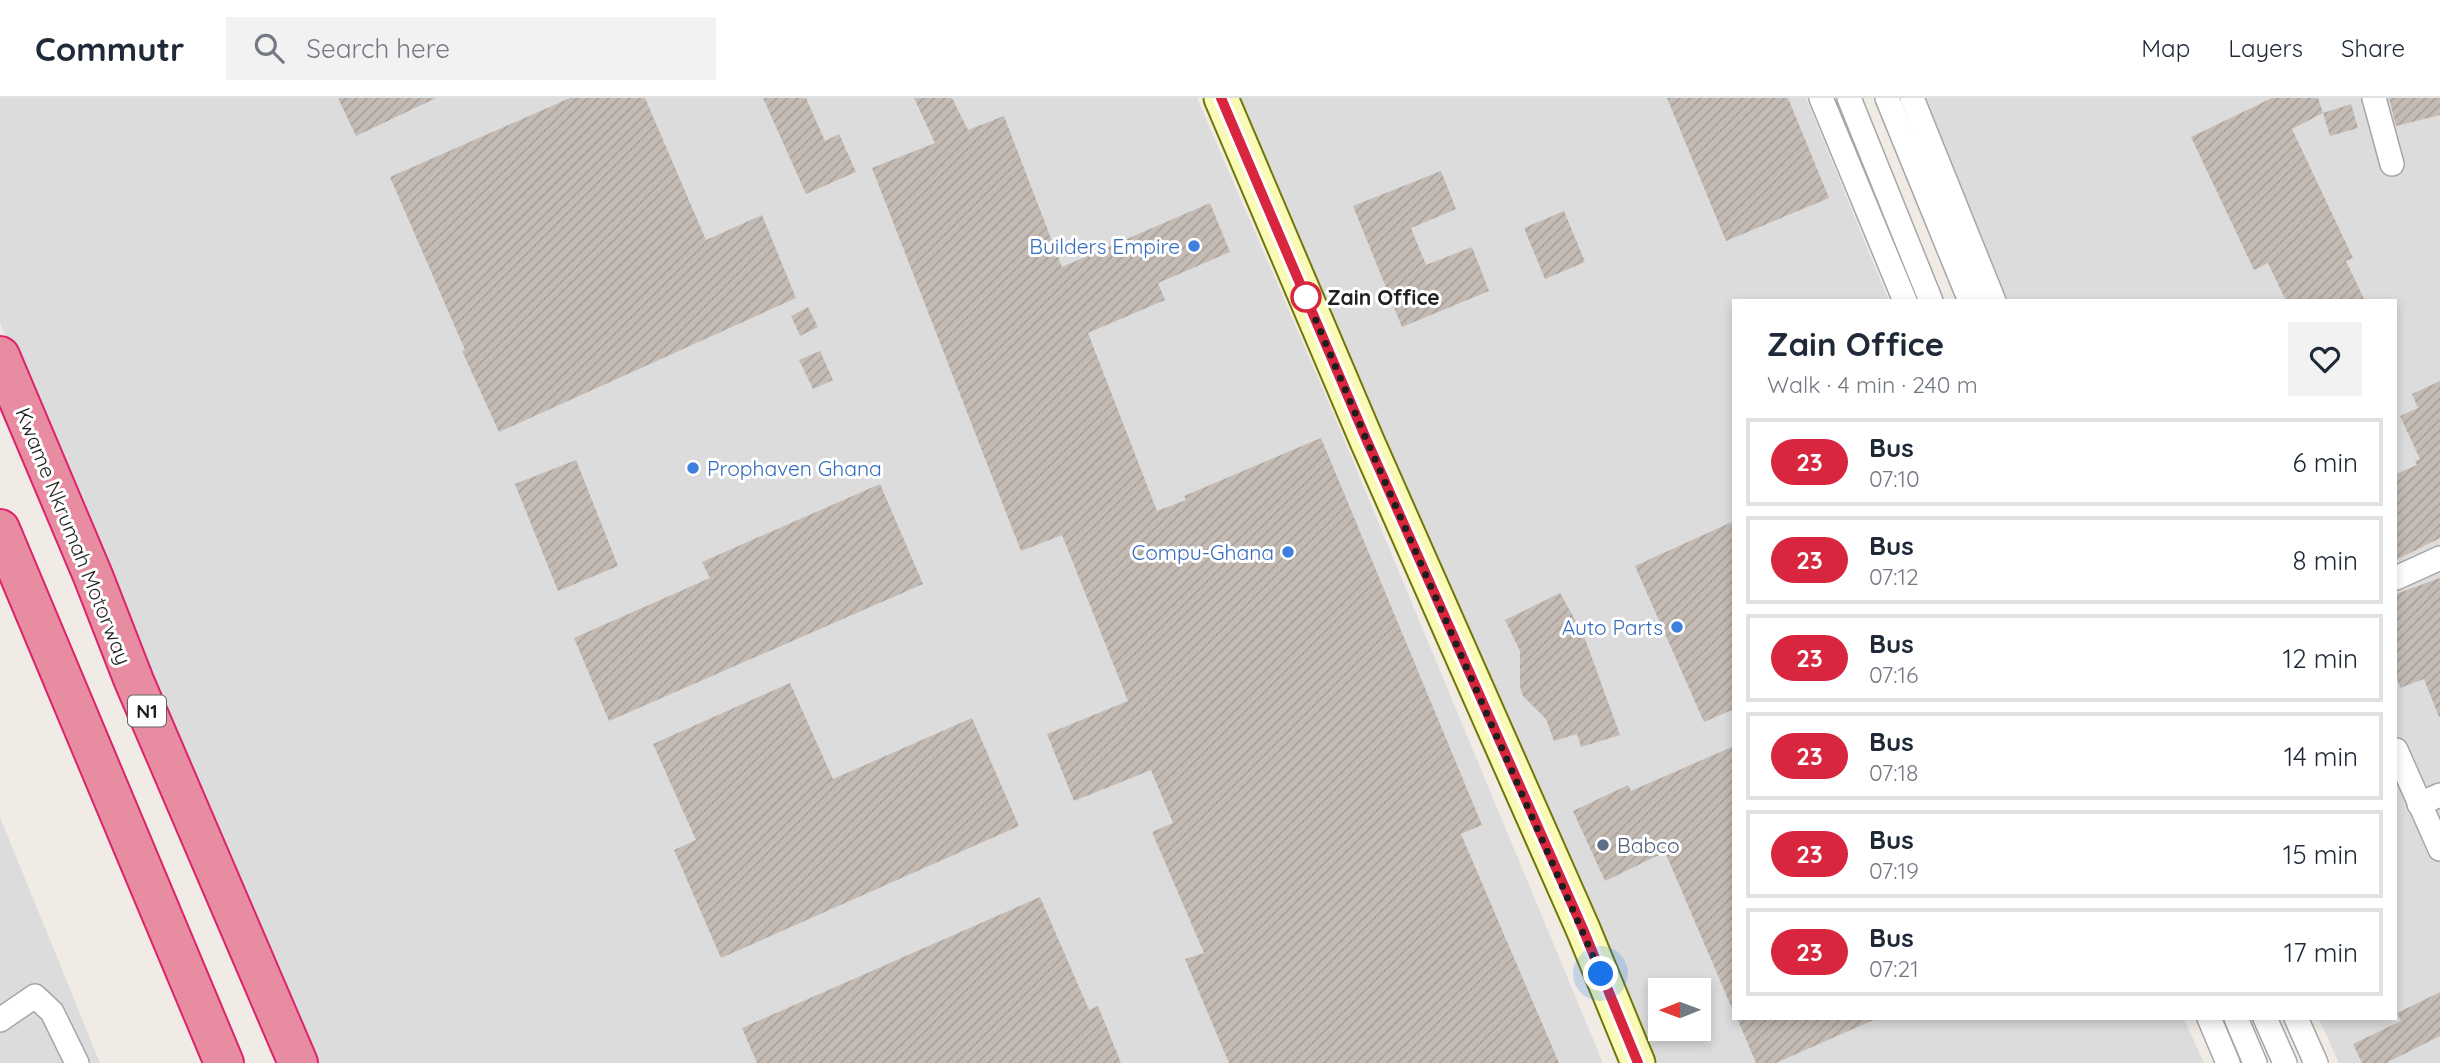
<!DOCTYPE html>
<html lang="en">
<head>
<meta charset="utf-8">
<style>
  body { margin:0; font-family:Quicksand,sans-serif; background:#f2f2f3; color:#1f2937; height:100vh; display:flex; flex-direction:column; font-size:26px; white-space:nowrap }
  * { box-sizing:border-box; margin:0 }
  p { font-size:23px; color:#747a83 }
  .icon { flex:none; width:38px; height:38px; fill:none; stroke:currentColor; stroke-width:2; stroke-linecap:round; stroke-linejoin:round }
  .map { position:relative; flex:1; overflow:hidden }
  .side { position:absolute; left:1732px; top:201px; width:665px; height:721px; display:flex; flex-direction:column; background:#fff; border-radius:0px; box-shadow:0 4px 10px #0003 }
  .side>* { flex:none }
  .badge { padding:0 14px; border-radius:23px; font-size:24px; line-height:46px }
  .needle { width:46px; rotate:269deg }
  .fabs { position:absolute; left:1648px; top:880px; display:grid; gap:14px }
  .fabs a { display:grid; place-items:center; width:63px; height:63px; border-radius:0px; background:#fff; box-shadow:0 4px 10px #0003; font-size:35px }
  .you { position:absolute; width:35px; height:35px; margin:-18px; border:5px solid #fff; border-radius:50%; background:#1a73e8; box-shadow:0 0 0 10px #1a73e833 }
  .map>.badge { position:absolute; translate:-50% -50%; box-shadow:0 0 0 4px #fff }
  .round { display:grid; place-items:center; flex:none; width:74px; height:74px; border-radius:0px; background:#f2f2f3 }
  .overview { display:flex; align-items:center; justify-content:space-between; height:119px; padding:0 35px }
  h1 { font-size:33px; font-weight:800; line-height:52px }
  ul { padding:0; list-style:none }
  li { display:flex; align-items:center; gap:21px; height:88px; margin:0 14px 10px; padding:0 21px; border:4px solid #e0e1e3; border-radius:0px }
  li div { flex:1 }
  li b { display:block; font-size:26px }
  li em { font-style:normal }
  li .badge { min-width:77px; font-weight:700; text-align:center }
  header { display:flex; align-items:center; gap:42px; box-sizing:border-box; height:98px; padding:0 35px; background:#fff; border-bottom:2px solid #e0e1e3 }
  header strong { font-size:33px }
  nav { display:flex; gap:38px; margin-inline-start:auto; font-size:24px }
  .search { width:490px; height:63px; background:#f2f2f3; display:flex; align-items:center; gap:18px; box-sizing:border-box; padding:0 24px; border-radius:0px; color:#747a83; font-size:26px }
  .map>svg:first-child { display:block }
  .residential { fill:#dddcdc; fill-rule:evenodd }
  .building { fill:url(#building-hatch) }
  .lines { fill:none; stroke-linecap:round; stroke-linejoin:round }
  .minor-casing { stroke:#a6a6a6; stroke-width:26 }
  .secondary-casing { stroke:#707704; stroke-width:37 }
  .motorway-casing { stroke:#dc236b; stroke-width:42 }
  .minor { stroke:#fff; stroke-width:23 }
  .secondary { stroke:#fafab8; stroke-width:33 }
  .motorway { stroke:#e88ca1; stroke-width:38 }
  .line-casing { stroke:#fff; stroke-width:16 }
  .line { stroke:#d7263d; stroke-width:10 }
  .walk { stroke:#1f1f1f; stroke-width:7; stroke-dasharray:0 12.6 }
  .shop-dot { fill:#3f7fe0; stroke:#fff; stroke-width:2.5 }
  .stop-dot { fill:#fff; stroke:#d7263d; stroke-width:3.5 }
  .service-dot { fill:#5c6f8a; stroke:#fff; stroke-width:2.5 }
  .labels { text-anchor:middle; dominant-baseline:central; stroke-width:6; stroke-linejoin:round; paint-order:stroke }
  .shield { fill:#fff; stroke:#626262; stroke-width:2 }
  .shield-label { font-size:19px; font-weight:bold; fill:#1f1f1f }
  .shop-label { font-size:21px; fill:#366cbe; stroke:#fff; text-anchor:end }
  .stop-label { font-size:21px; font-weight:bold; fill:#1f1f1f; stroke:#fff; text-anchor:start }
  .street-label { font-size:21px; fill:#1f1f1f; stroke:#fff }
  .service-label { font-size:21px; fill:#4e5e75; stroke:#fff; text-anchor:start }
</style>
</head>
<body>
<header>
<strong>Commutr</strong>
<div class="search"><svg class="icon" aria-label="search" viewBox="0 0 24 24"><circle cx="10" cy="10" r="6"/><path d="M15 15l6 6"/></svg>Search here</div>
<nav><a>Map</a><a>Layers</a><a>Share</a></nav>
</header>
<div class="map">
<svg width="2440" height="965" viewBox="0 0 2440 965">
  <defs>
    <pattern id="building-hatch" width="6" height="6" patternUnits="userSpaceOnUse" patternTransform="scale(1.75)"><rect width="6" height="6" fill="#c4bbb4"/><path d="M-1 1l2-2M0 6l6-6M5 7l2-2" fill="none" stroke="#a8a09a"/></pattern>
  </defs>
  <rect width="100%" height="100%" fill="#f0ebe5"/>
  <!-- residential -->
  <path class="residential" d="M0,0H1197L1328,303L1603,965H313L0,225Z
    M1238,0H1806L1889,203H1734V920L2184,921L2204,965H1646ZM1661,892H1699V931H1661Z
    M1923,0H2440V965H2339L2319,921L2396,920V203H2006Z
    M0,719L100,965H0Z"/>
  <!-- building -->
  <path class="building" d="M338,0H436L356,38Z
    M570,0H645L706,142L762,117L796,200L499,334L462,253L465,252L390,79Z
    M763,0H806L825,43L839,36L856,74L806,96Z
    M914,0H952L968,32L1004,18L1062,169L1210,105L1230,154L1158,185L1165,202L1088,235L1157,413L1186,402L1184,398L1321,340L1482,727L1461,736L1559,965H1229L1185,861L1204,855L1152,734L1173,725L1151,672L1074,703L1047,636L1128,603L1062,437L1021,453L872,70L935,45Z
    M1667,0H1788L1829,100L1726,143Z
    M2272,0H2318L2323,15L2292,31L2353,160L2346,163L2365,203H2286L2268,165L2254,172L2191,39Z
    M2389,0H2440V17L2396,28Z
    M2351,6L2358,30L2330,38L2323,15Z
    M1441,73L1456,111L1411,130L1426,167L1472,149L1489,193L1402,229L1353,108Z
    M1564,113L1585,164L1545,181L1524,130Z
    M808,209L818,229L800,238L791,218Z
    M820,253L833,282L813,291L799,262Z
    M2440,283V440L2396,462V376L2417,367L2415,363L2420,361L2400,318L2418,310L2412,296Z
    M576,362L618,468L558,493L515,386Z
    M880,386L923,486L609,623L574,540L710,480L702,464Z
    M1734,423V611L1704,624L1635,468Z
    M2440,480V619H2439L2424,581L2400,590L2396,577V496Z
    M1560,495L1584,538L1620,637L1581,649L1577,636L1554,643L1546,621L1523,598L1520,589V553L1505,522Z
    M790,585L833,681L972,620L1019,728L721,860L674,752L696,742L653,646Z
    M1734,648V915L1665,754L1605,783L1573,713L1628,687L1631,693Z
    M1040,799L1089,912L1098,908L1121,965H757L742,930Z
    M2440,894V938L2386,965H2362L2353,946L2401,923L2397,915Z
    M1737,920H1878L1776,965H1756Z"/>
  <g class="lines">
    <defs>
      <path id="minor" d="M1821,0L1905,203
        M1849,0L1931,203
        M1887,0L1970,203
        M1912,0L1994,203
        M2374,0L2392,66
        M2396,480L2440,460
        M2396,652L2440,751
        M2419,706L2440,697
        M2209,920L2228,965
        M2236,920L2255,965
        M2265,920L2285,965
        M2296,920L2316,965
        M0,922L35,898L52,914L77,965"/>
      <path id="secondary" d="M1221,0L1367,343L1583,831L1638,965"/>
      <path id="motorway" d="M0,258L93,478L134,583L298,965
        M0,431L224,965"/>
    </defs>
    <!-- minor casing -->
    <use href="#minor" class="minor-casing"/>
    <!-- secondary casing -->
    <use href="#secondary" class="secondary-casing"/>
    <!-- motorway casing -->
    <use href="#motorway" class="motorway-casing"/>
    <!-- minor -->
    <use href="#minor" class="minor"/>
    <!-- secondary -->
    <use href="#secondary" class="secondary"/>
    <!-- motorway -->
    <use href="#motorway" class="motorway"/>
  </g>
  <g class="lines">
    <defs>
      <path id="line" d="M1221,0L1367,343L1583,831L1638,965"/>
    </defs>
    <!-- line casing -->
    <use href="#line" class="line-casing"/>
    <!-- line -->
    <use href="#line" class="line"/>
    <!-- walk -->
    <path class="walk" d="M1306,199L1367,343L1601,876"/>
  </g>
  <!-- markers -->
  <g class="shop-dot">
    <circle cx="1194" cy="148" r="7"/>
    <circle cx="693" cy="370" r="7"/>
    <circle cx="1288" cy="454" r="7"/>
    <circle cx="1677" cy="529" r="7"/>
  </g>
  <circle class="stop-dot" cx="1306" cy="199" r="14"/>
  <circle class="service-dot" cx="1603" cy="747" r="7"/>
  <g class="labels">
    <!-- shield labels -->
    <rect class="shield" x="128" y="597.5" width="38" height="31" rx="5"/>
    <g class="shield-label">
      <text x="147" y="613">N1</text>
    </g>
    <!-- shop labels -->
    <g class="shop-label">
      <text x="1180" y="148">Builders Empire</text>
      <text x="707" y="370" text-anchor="start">Prophaven Ghana</text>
      <text x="1274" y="454">Compu-Ghana</text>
      <text x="1663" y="529">Auto Parts</text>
    </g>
    <!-- stop labels -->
    <g class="stop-label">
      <text x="1327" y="199">Zain Office</text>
    </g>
    <!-- street labels -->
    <g class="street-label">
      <text transform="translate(74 438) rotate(68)">Kwame Nkrumah Motorway</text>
    </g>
    <!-- service labels -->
    <g class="service-label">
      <text x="1617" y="747">Babco</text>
    </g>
  </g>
</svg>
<div class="fabs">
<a><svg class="needle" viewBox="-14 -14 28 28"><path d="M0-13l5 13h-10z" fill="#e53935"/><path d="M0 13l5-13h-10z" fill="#747a83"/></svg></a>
</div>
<div class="you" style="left:1601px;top:876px"></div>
<section class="side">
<div class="overview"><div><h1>Zain Office</h1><p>Walk · 4 min · 240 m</p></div><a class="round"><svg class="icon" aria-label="heart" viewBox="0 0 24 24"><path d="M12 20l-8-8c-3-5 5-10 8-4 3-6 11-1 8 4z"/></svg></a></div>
<ul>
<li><span class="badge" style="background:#d7263d;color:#fff">23</span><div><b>Bus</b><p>07:10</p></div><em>6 min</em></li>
<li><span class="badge" style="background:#d7263d;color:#fff">23</span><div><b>Bus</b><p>07:12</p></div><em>8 min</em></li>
<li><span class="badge" style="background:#d7263d;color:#fff">23</span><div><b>Bus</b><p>07:16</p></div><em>12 min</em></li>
<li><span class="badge" style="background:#d7263d;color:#fff">23</span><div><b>Bus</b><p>07:18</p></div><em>14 min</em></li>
<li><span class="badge" style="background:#d7263d;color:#fff">23</span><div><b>Bus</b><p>07:19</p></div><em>15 min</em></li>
<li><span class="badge" style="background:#d7263d;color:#fff">23</span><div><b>Bus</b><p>07:21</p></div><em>17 min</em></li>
</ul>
</section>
</div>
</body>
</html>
